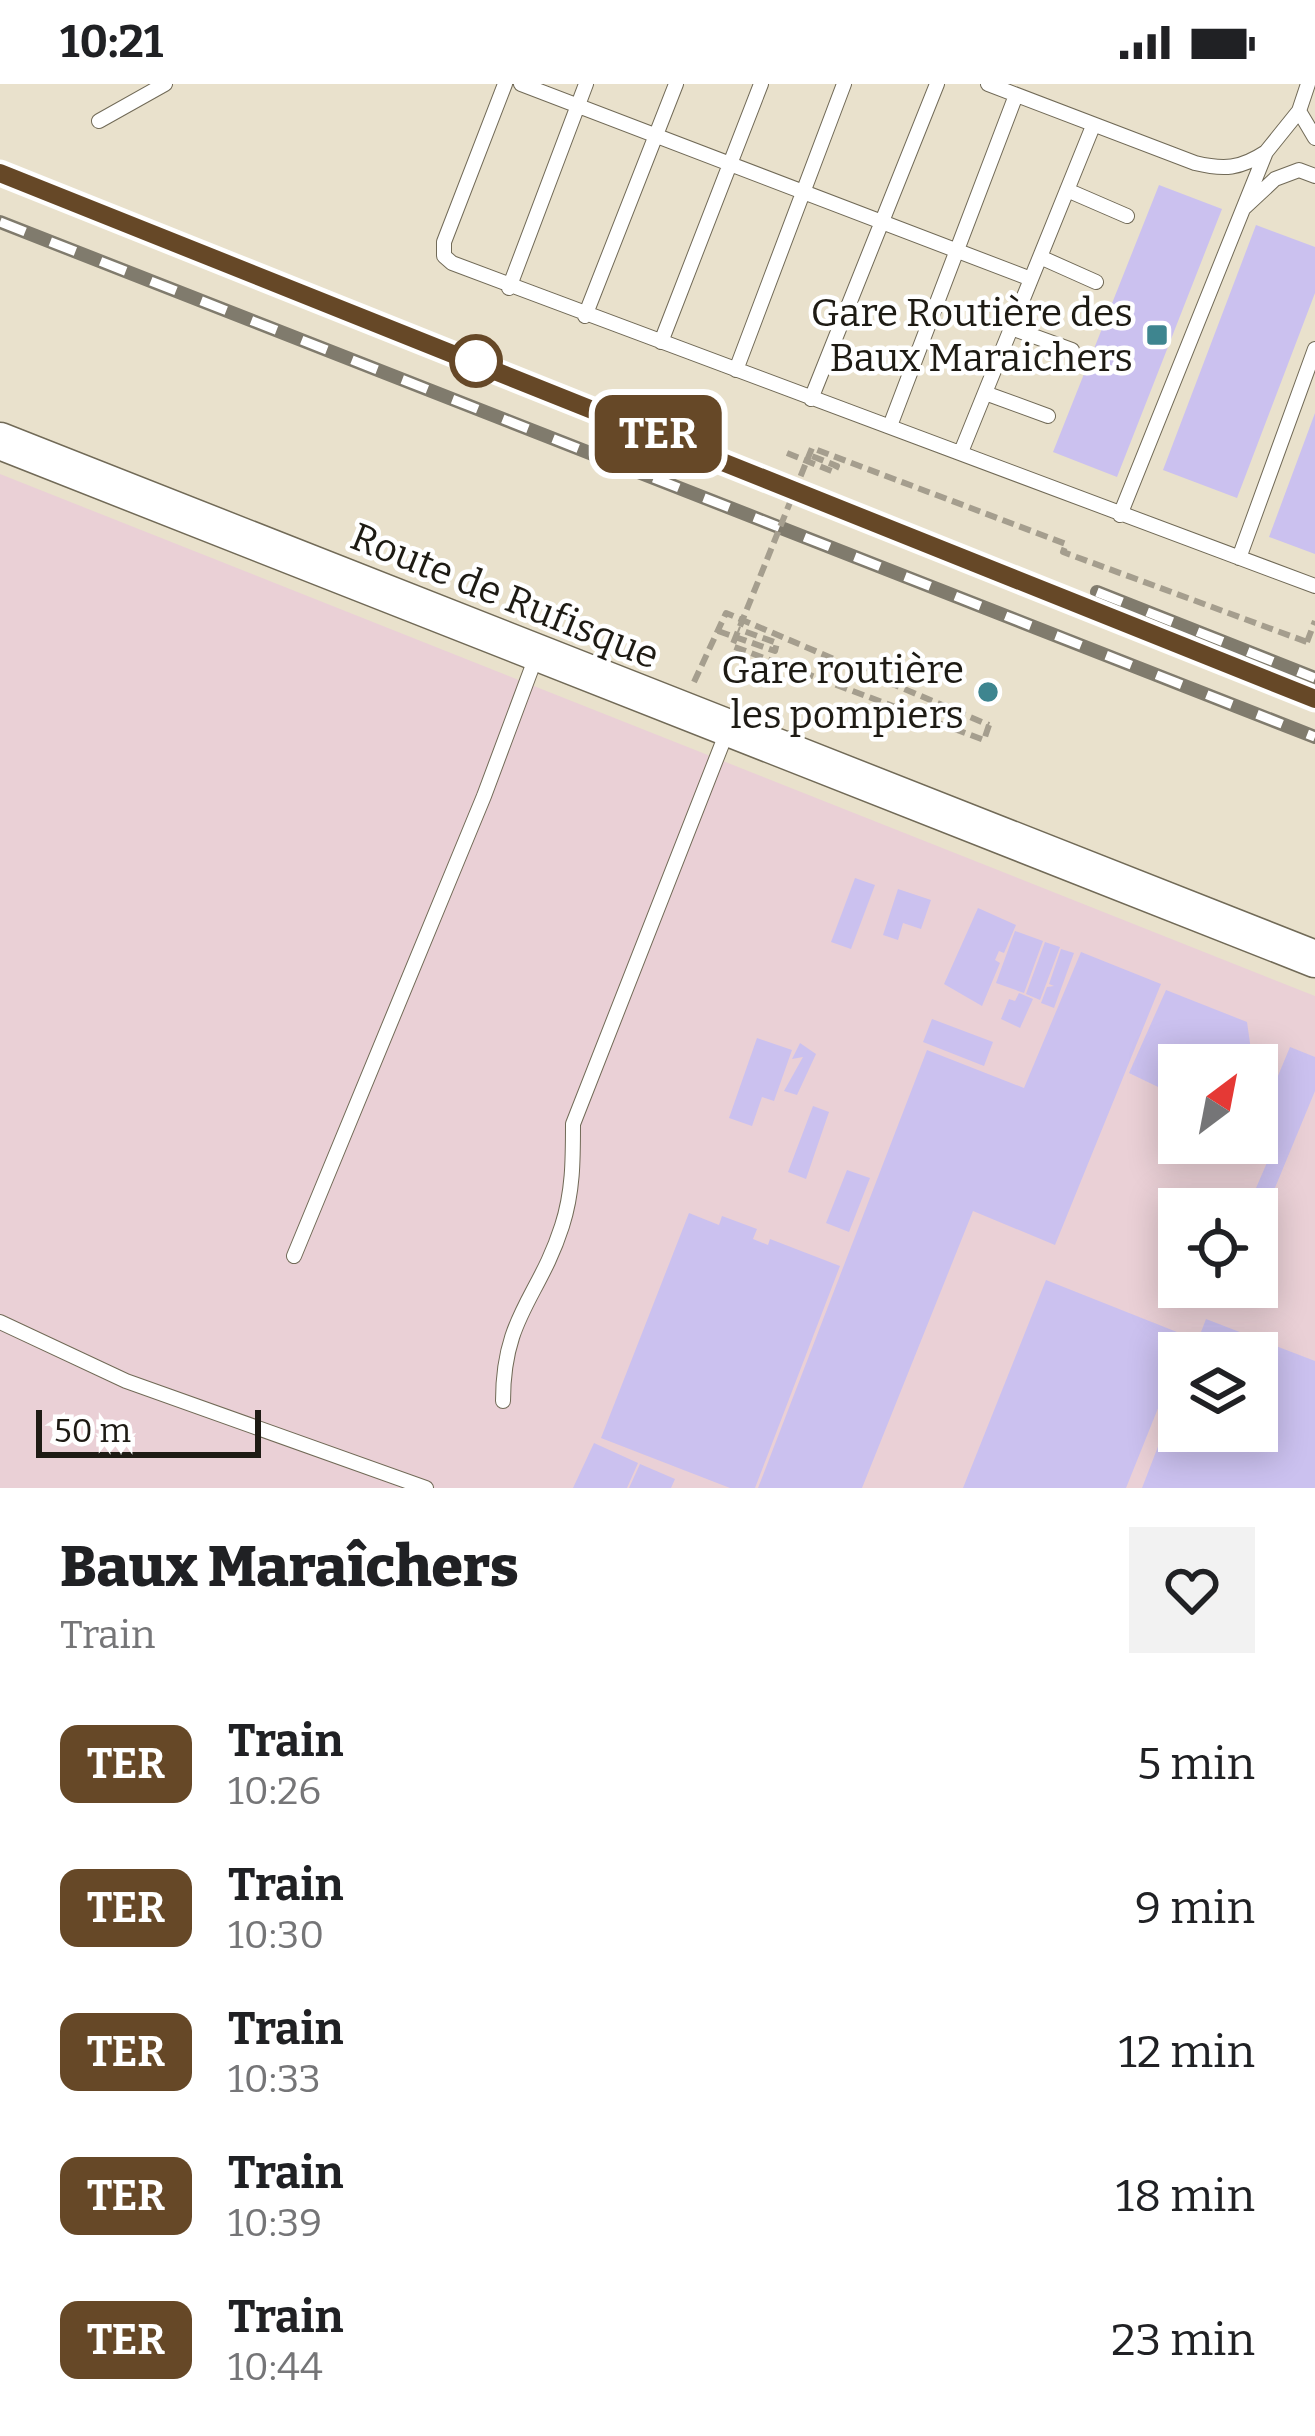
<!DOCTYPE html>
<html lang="fr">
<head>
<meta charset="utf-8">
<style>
  body { margin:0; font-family:Bitter,serif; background:#f2f2f2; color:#202124; height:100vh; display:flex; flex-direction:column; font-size:45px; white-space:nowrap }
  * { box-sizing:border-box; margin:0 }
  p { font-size:39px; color:#757577 }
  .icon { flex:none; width:66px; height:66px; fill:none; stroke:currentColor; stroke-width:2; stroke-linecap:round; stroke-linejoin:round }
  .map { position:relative; height:1404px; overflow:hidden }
  .sheet { display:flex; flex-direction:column; background:#fff; flex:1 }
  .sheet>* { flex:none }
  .badge { padding:0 24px; border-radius:18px; font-size:42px; line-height:78px }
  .needle { width:78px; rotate:32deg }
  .buttons { position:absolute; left:1158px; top:960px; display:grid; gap:24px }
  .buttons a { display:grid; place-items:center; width:120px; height:120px; border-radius:0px; background:#fff; box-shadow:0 6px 30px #0003; font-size:60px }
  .scale { position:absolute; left:36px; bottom:30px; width:225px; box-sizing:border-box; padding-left:12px; border:6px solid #1e1b14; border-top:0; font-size:33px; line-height:42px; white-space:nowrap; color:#1e1b14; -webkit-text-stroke:9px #fff; paint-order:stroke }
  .map>.badge { position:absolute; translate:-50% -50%; box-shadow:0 0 0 6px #fff }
  .round { display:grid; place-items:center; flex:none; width:126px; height:126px; border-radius:0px; background:#f2f2f2 }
  .headline { display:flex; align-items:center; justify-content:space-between; height:204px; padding:0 60px }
  h1 { font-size:57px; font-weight:800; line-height:90px }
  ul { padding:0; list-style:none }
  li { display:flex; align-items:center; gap:36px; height:144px; padding:0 60px }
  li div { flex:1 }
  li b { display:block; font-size:45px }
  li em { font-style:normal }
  li .badge { min-width:132px; font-weight:700; text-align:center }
  .status { display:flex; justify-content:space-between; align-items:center; height:84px; padding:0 60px; background:#fff; direction:ltr }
  .status svg { height:33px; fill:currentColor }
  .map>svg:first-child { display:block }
  .industrial { fill:#ead0d6; fill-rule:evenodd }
  .building { fill:#cbc1ef }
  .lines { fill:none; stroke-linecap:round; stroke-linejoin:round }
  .lane-casing { stroke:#716a57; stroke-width:16 }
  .secondary-casing { stroke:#716a57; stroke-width:39 }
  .path { stroke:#a59e8e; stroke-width:6; stroke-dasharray:12 6; stroke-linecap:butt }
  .lane { stroke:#fff; stroke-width:14 }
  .secondary { stroke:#fff; stroke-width:36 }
  .rail-casing { stroke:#807b6d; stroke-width:14 }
  .rail { stroke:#fff; stroke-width:9; stroke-dasharray:27; stroke-linecap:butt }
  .path-bridge { stroke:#a59e8e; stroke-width:6; stroke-dasharray:12 6; stroke-linecap:butt }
  .line-casing { stroke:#fff; stroke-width:27 }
  .line { stroke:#664827; stroke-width:18 }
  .poi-dot { fill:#3e858f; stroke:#fff; stroke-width:4.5 }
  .stop-dot { fill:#fff; stroke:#664827; stroke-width:6 }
  .labels { text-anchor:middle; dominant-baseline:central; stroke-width:9; stroke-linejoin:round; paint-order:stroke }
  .poi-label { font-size:39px; fill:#1e1b14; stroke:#fff; text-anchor:end }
  .street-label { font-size:39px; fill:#1e1b14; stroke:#fff }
</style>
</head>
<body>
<div class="status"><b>10:21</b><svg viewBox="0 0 49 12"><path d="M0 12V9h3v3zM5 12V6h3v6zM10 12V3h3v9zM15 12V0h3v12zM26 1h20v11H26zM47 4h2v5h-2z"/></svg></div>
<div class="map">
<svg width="1315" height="1404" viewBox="0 0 1315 1404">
  <rect width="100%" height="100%" fill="#e9e1cc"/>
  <!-- industrial -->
  <path class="industrial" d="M0,390L1315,912V1404H0ZM1179,981H1257V1059H1179ZM1179,1125H1257V1203H1179ZM1179,1269H1257V1347H1179Z"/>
  <!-- building -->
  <path class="building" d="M1159,101L1222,125L1117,393L1053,368Z
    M1256,141L1315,163V209L1237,414L1163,386Z
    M1315,329V470L1269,453Z
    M855,794L875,801L851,865L831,858Z
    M898,805L931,816L921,845L903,839L898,856L883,851Z
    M978,824L1016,841L1004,869L999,867L995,876L1000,879L982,922L944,900Z
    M1015,847L1043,857L1024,909L996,899Z
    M1045,858L1060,863L1040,916L1026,910Z
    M1061,865L1074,869L1054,924L1041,919L1047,903L1054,902L1049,900Z
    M1081,868L1161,900L1055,1161L973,1127L862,1404H758L927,966L1024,1004Z
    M1166,906L1247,938L1251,966L1242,981H1230L1239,964L1234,962L1225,981L1175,966L1210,981H1179V1013L1129,989Z
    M1019,909L1033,915L1020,944L1001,935L1009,915L1015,917Z
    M932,935L993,958L984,982L923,958Z
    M757,954L792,966L774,1017L762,1013L752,1042L729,1034Z
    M800,959L816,970L797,1011L784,1007L803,973L792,975Z
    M1290,963L1315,973V1007L1272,1111L1256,1104L1272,1067L1257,1061V1042Z
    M813,1022L829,1028L806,1095L788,1088Z
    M847,1086L870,1094L849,1148L826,1139Z
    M689,1129L719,1141L722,1132L757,1145L753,1155L768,1161L770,1155L840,1182L755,1404H730L601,1354Z
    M1046,1196L1187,1252L1126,1404H963Z
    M1206,1235L1315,1277V1404H1142L1179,1308V1347H1257V1269H1193Z
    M594,1359L638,1379L627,1404H573Z
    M640,1380L675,1395L671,1404H629Z"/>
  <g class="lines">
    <defs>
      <path id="lane" d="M505,0L444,158V172L452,179L1315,502
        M521,0L1031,195
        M988,0L1195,79C1224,86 1240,85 1266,68
        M1299,27L1315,54
        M99,37L165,0
        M1067,106L1127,132
        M1244,124L1275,95L1299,86L1315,92
        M1040,173L1096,198
        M509,204L586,0
        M585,232L676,0
        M1011,244L1072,266
        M661,258L761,0
        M736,286L844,0
        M985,309L1048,332
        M811,315L937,0
        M890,342L1016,11
        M961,368L1093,42
        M1120,431L1266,68L1299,27L1308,0
        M1239,474L1315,265
        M294,1172L484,712L537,570
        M0,1238L126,1297L426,1404
        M503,1317C503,1232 539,1214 562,1142C573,1108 573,1076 573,1040L728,645"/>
      <path id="secondary" d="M0,357L1315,875"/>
    </defs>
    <!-- lane casing -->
    <use href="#lane" class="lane-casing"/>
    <!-- secondary casing -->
    <use href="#secondary" class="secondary-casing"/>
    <!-- path -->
    <path class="path" d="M787,369L834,388L837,382L809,371
      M718,547L775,567L777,559L738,545
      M1307,558L1315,537
      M694,598L726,529L989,641"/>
    <!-- lane -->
    <use href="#lane" class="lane"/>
    <!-- secondary -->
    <use href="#secondary" class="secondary"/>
    <defs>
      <path id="rail" d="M0,89L1315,615
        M0,138L1315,653
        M1097,508L1315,594"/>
    </defs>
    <!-- rail casing -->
    <use href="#rail" class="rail-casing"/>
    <!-- rail -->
    <use href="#rail" class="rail"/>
    <!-- path-bridge -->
    <path class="path-bridge" d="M989,641L984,656L732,562L812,364L1066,460L1063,468L1307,558"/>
  </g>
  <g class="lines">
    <defs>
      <path id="line" d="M0,89L1315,615"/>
    </defs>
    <!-- line casing -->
    <use href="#line" class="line-casing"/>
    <!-- line -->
    <use href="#line" class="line"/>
  </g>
  <!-- markers -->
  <g class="poi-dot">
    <rect x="1145" y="239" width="24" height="24" rx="6"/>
    <circle cx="988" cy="608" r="12"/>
  </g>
  <circle class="stop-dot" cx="476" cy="277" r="24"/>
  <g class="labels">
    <!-- poi labels -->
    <g class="poi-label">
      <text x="1133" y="229">Gare Routière des<tspan x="1133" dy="45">Baux Maraichers</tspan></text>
      <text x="964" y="586">Gare routière<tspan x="964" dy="45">les pompiers</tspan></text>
    </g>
    <!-- street labels -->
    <g class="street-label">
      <text transform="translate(505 512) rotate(22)">Route de Rufisque</text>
    </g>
  </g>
</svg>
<div class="buttons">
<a><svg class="needle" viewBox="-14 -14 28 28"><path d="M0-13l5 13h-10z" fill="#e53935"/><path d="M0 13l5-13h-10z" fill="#757577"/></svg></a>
<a><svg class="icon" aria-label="locate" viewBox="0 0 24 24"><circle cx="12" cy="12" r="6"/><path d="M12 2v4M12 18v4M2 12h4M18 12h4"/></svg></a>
<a><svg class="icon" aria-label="layers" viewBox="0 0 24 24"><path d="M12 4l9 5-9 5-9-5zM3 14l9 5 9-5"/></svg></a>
</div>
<div class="scale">50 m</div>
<b class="badge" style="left:658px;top:350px;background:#664827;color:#fff">TER</b>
</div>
<section class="sheet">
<div class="headline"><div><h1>Baux Maraîchers</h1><p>Train</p></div><a class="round"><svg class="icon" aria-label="heart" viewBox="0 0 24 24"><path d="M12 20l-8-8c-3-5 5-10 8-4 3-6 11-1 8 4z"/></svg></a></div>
<ul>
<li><span class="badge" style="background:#664827;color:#fff">TER</span><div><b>Train</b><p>10:26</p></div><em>5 min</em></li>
<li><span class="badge" style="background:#664827;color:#fff">TER</span><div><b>Train</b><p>10:30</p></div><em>9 min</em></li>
<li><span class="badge" style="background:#664827;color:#fff">TER</span><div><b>Train</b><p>10:33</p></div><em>12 min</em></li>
<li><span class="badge" style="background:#664827;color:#fff">TER</span><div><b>Train</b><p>10:39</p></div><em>18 min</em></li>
<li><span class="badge" style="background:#664827;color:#fff">TER</span><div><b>Train</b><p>10:44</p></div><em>23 min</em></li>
</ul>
</section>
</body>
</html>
